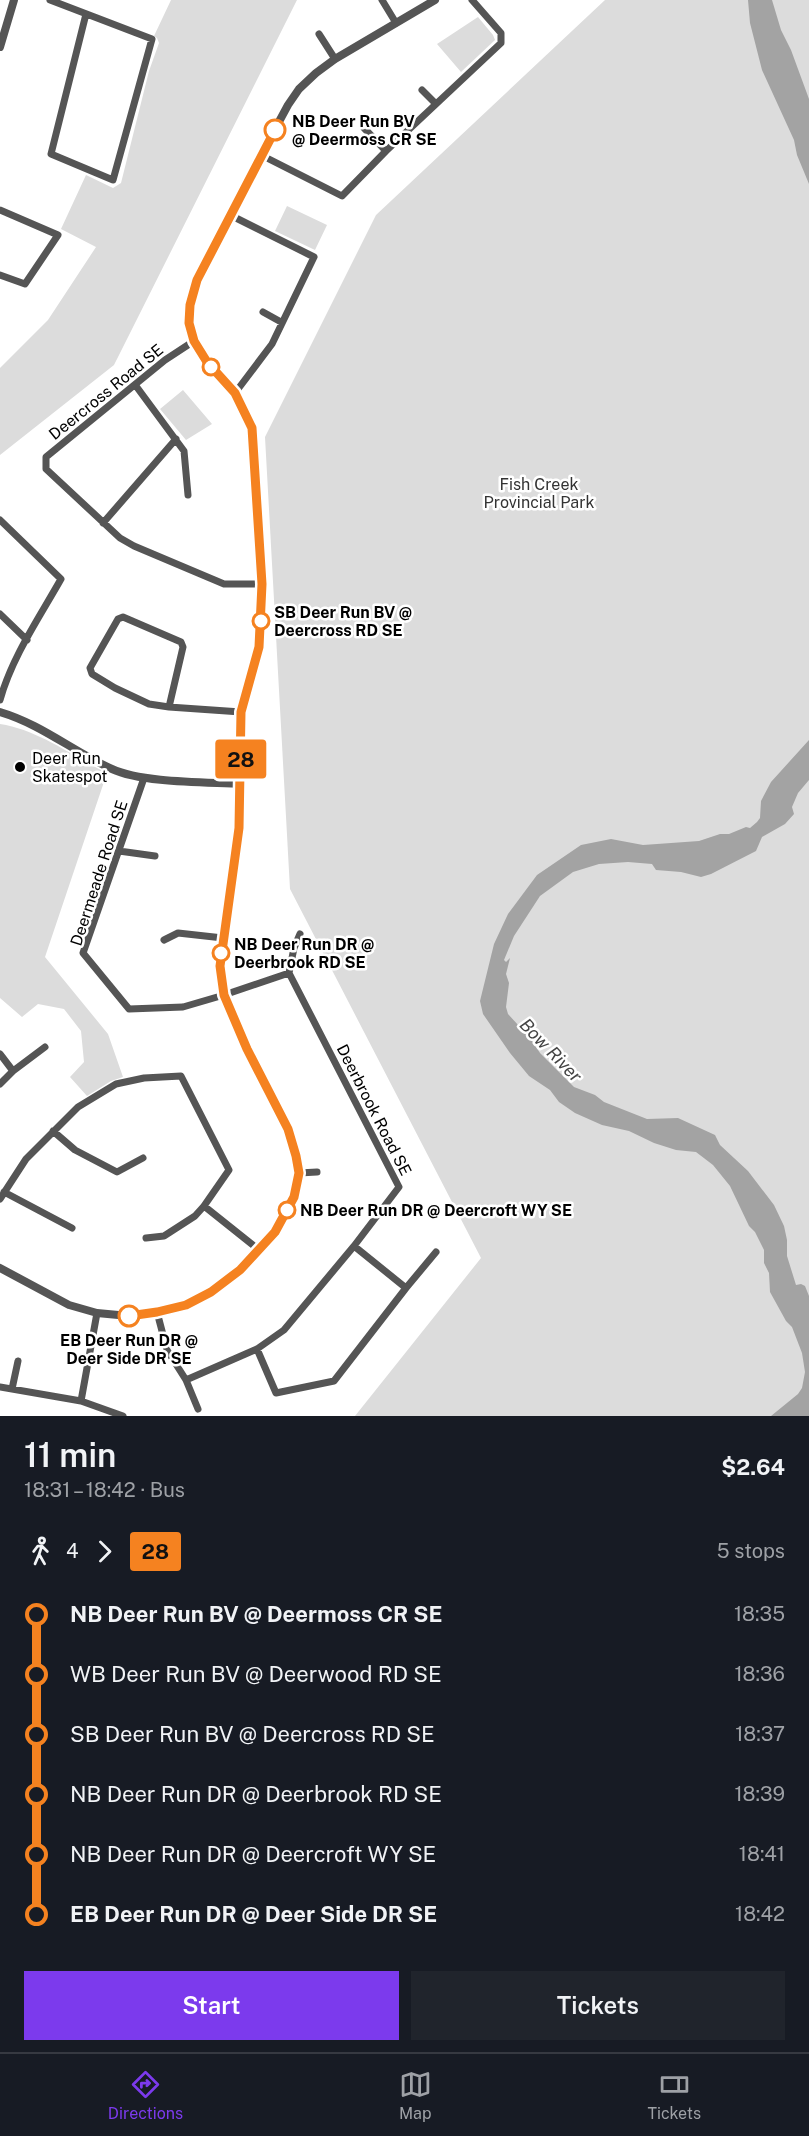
<!DOCTYPE html>
<html lang="en">
<head>
<meta charset="utf-8">
<style>
  body { margin:0; font-family:"Public Sans",sans-serif; background:#20242c; color:#f1f3f6; height:100vh; display:flex; flex-direction:column; font-size:22px; white-space:nowrap }
  * { box-sizing:border-box; margin:0 }
  p { font-size:20px; color:#9ea1a6 }
  .icon { flex:none; width:33px; height:33px; fill:none; stroke:currentColor; stroke-width:2; stroke-linecap:round; stroke-linejoin:round }
  .map { position:relative; height:1416px; overflow:hidden }
  .drawer { display:flex; flex-direction:column; background:#171b24; flex:1 }
  .drawer>* { flex:none }
  .badge { padding:0 12px; border-radius:4px; font-size:21px; line-height:39px }
  .map>.badge { position:absolute; translate:-50% -50%; box-shadow:0 0 0 3px #fff }
  .legs { display:flex; align-items:center; gap:9px; height:66px; padding:0 24px; font-size:20px }
  .legs p { margin-inline-start:auto }
  .overview { display:flex; align-items:center; justify-content:space-between; height:102px; padding:0 24px }
  h1 { font-size:33px; font-weight:600; line-height:45px }
  .primary-button { display:flex; gap:12px; margin-top:auto; padding:12px 24px }
  .primary-button a { flex:1; height:69px; border-radius:0px; background:#7c3aed; color:#fff; font-size:24px; font-weight:600; line-height:69px; text-align:center }
  .primary-button a+a { background:#20242c; color:#f1f3f6 }
  ul { padding:0 24px; list-style:none }
  li { display:flex; align-items:center; gap:21px; height:60px; font-size:22px }
  li i { display:grid; place-items:center; width:9px; height:100%; margin:0 8px; background:currentColor }
  li i::after { content:''; width:15px; height:15px; margin:-8px; border:4px solid; border-radius:50%; background:#171b24 }
  li p { margin-inline-start:auto }
  li:first-child i { background:linear-gradient(#0000 50%,currentColor 0) }
  li:last-child i { background:linear-gradient(currentColor 50%,#0000 0) }
  .tabs { display:flex; justify-content:space-around; align-items:center; height:84px; border-top:2px solid #363941; background:#171b24; font-size:16px; color:#9ea1a6 }
  .tabs a { display:grid; justify-items:center; gap:3px }
  .tabs .on { color:#7c3aed }
  .map>svg:first-child { display:block }
  .green { fill:#dcdcdc }
  .water { fill:#a3a3a3 }
  .lines { fill:none; stroke-linecap:round; stroke-linejoin:round }
  .minor { stroke:#555; stroke-width:7 }
  .tertiary { stroke:#555; stroke-width:8 }
  .line-1-casing { stroke:#fff; stroke-width:14 }
  .line-1 { stroke:#f58220; stroke-width:9 }
  .stop-1-dot { fill:#fff; stroke:#f58220; stroke-width:3 }
  .poi-dot { fill:#000; stroke:#fff; stroke-width:2 }
  .labels { text-anchor:middle; dominant-baseline:central; stroke-width:5; stroke-linejoin:round; paint-order:stroke }
  .stop-label { font-size:16px; font-weight:bold; fill:#000; stroke:#fff; text-anchor:start }
  .street-label { font-size:16px; fill:#000; stroke:#fff }
  .park-label { font-size:16px; fill:#333; stroke:#fff }
  .poi-label { font-size:16px; fill:#000; stroke:#fff; text-anchor:start }
  .water-label { font-size:18px; font-style:italic; fill:#444; stroke:#fff }
</style>
</head>
<body>
<div class="map">
<svg width="809" height="1416" viewBox="0 0 809 1416">
  <rect width="100%" height="100%" fill="#fff"/>
  <!-- green -->
  <path class="green" d="M171,0H297L114,365L0,455V368L48,320L96,247L61,229L86,175L113,188L121,183L149,71L159,43L157,38L154,36Z
    M605,0H809V1416H355L481,1258L290,889L265,437L376,215Z
    M478,17L493,35L495,40L461,72L437,44Z
    M287,206L327,225L315,250L275,231Z
    M183,390L212,424L186,440L160,409Z
    M0,724C39,730 72,756 107,773L45,957L108,1034L123,1077L111,1081L87,1096L70,1077L84,1062L81,1031L64,1009L38,1004L22,1017L0,998Z"/>
  <!-- water -->
  <path class="water" d="M748,0H772L781,30L791,50L809,99V184L797,155L794,140L762,70L750,23Z
    M809,740V780L798,793L792,807L794,814L785,824L762,837L756,851L711,874L701,877L681,872L656,870L652,864L628,862L599,864L573,872L540,896L514,936L504,960L506,962L510,958L506,974L509,983L506,1007L508,1014L530,1038L540,1053L574,1087L595,1095L604,1102L647,1119L678,1118L715,1135L720,1145L748,1171L774,1205L784,1226L787,1240V1256L796,1285L801,1284L805,1286L809,1296V1416H771L798,1394L802,1388L805,1372L802,1353L792,1327L786,1321L770,1292L769,1273L764,1263V1250L755,1232L749,1226L730,1186L713,1165L696,1152L676,1150L654,1143L629,1131L602,1125L575,1113L559,1102L550,1090L529,1076L510,1053L483,1014L480,1001L494,944L508,914L537,875L581,845L611,839L643,845L699,841L720,834H729L746,827L750,828L757,822L760,818L761,801L771,782Z"/>
  <g class="lines">
    <!-- minor -->
    <path class="minor" d="M50,0L152,39L113,180L51,154L86,14
      M382,0L396,23
      M319,34L335,59
      M422,90L436,104
      M364,128L386,151
      M261,155L342,196L386,151L501,43V33L472,0
      M0,210L58,235L25,284L0,275
      M230,215L314,257L272,344L235,393
      M263,312L281,322
      M194,341L165,360L46,457V469L120,538L134,546L224,584H263
      M136,386L184,451L188,495
      M0,520L61,579C39,618 12,657 0,700
      M103,523L176,439
      M0,614L27,640
      M169,707L183,647L181,642L123,617L118,619L90,668L92,674L115,688L149,704L169,707L241,712
      M144,778L83,953L129,1009L183,1007L224,995L289,973L399,1187L354,1246L284,1330L257,1349L186,1380
      M119,851L155,856
      M164,940L178,933L223,938
      M289,973L294,948L300,934
      M0,1054L13,1071L0,1084
      M13,1071L45,1047
      M53,1131L75,1150L117,1172L143,1158
      M299,1173L317,1172
      M4,1192L72,1228
      M0,1199L26,1159L78,1107L116,1084L144,1078L181,1076L229,1170L204,1206L259,1250
      M146,1238L164,1236L195,1216L204,1206
      M406,1288L436,1252
      M157,1312L167,1350L186,1380L198,1409
      M257,1349L276,1393L334,1381L406,1288L354,1246
      M0,1387L81,1401L97,1313
      M12,1389L18,1361
      M81,1401L123,1416"/>
    <!-- tertiary -->
    <path class="tertiary" d="M0,47L14,0
      M0,712C41,724 74,752 112,769C142,783 206,782 241,784
      M0,1268L69,1305L97,1313L129,1316L157,1312L186,1305L211,1292L240,1271L275,1232L294,1197L299,1173L296,1156L288,1129L247,1049L224,995L220,966L239,828L241,712L259,647L263,584L252,428L235,393L207,362L194,341L189,323L190,305L197,280L261,155L288,105L299,89L316,73L335,59L435,0"/>
  </g>
  <g class="lines">
    <defs>
      <path id="line-1" d="M129,1316L157,1312L186,1305L211,1292L240,1270L275,1232L294,1197L299,1173L296,1156L288,1129L247,1049L224,995L220,966L239,828L241,712L259,647L262,584L252,428L235,393L207,362L194,341L189,323L190,305L197,280L275,130"/>
    </defs>
    <!-- line-1 casing -->
    <use href="#line-1" class="line-1-casing"/>
    <!-- line-1 -->
    <use href="#line-1" class="line-1"/>
  </g>
  <!-- markers -->
  <g class="stop-1-dot">
    <circle cx="275" cy="130" r="10"/>
    <circle cx="211" cy="367" r="8"/>
    <circle cx="261" cy="621" r="8"/>
    <circle cx="221" cy="953" r="8"/>
    <circle cx="287" cy="1210" r="8"/>
    <circle cx="129" cy="1316" r="10"/>
  </g>
  <circle class="poi-dot" cx="20" cy="767" r="6"/>
  <g class="labels">
    <!-- stop labels -->
    <g class="stop-label">
      <text x="292" y="121">NB Deer Run BV<tspan x="292" dy="18">@ Deermoss CR SE</tspan></text>
      <text x="274" y="612">SB Deer Run BV @<tspan x="274" dy="18">Deercross RD SE</tspan></text>
      <text x="234" y="944">NB Deer Run DR @<tspan x="234" dy="18">Deerbrook RD SE</tspan></text>
      <text x="300" y="1210">NB Deer Run DR @ Deercroft WY SE</text>
      <text x="129" y="1340" text-anchor="middle">EB Deer Run DR @<tspan x="129" dy="18">Deer Side DR SE</tspan></text>
    </g>
    <!-- street labels -->
    <g class="street-label">
      <text transform="translate(106 392) rotate(-39)">Deercross Road SE</text>
      <text transform="translate(99 873) rotate(-72)">Deermeade Road SE</text>
      <text transform="translate(374 1110) rotate(63)">Deerbrook Road SE</text>
    </g>
    <!-- park labels -->
    <g class="park-label">
      <text x="539" y="484">Fish Creek<tspan x="539" dy="18">Provincial Park</tspan></text>
    </g>
    <!-- poi labels -->
    <g class="poi-label">
      <text x="32" y="758">Deer Run<tspan x="32" dy="18">Skatespot</tspan></text>
    </g>
    <!-- water labels -->
    <g class="water-label">
      <text transform="translate(551 1050) rotate(46)">Bow River</text>
    </g>
  </g>
</svg>
<b class="badge" style="left:241px;top:759px;background:#f58220;color:#111">28</b>
</div>
<section class="drawer">
<div class="overview"><div><h1>11 min</h1><p>18:31 – 18:42 · Bus</p></div><b>$2.64</b></div>
<div class="legs"><svg class="icon" aria-label="walk" viewBox="0 0 24 24"><circle cx="13" cy="4" r="2"/><path d="M13 8l-2 6 4 7M11 14l-3 7M7 12l3-4h3l4 4"/></svg>4<svg class="icon" aria-label="forward" viewBox="0 0 24 24"><path d="M9 5l7 7-7 7"/></svg><b class="badge" style="background:#f58220;color:#111">28</b><p>5 stops</p></div>
<ul>
<li><i style="color:#f58220"></i><b>NB Deer Run BV @ Deermoss CR SE</b><p>18:35</p></li>
<li><i style="color:#f58220"></i><span>WB Deer Run BV @ Deerwood RD SE</span><p>18:36</p></li>
<li><i style="color:#f58220"></i><span>SB Deer Run BV @ Deercross RD SE</span><p>18:37</p></li>
<li><i style="color:#f58220"></i><span>NB Deer Run DR @ Deerbrook RD SE</span><p>18:39</p></li>
<li><i style="color:#f58220"></i><span>NB Deer Run DR @ Deercroft WY SE</span><p>18:41</p></li>
<li><i style="color:#f58220"></i><b>EB Deer Run DR @ Deer Side DR SE</b><p>18:42</p></li>
</ul>
<div class="primary-button"><a>Start</a><a>Tickets</a></div>
</section>
<nav class="tabs">
<a class="on"><svg class="icon" aria-label="directions" viewBox="0 0 24 24"><path d="M12 3l9 9-9 9-9-9zM9 14v-3h6M13 9l2 2-2 2"/></svg>Directions</a>
<a><svg class="icon" aria-label="map" viewBox="0 0 24 24"><path d="M3 6l6-2 6 2 6-2v14l-6 2-6-2-6 2zM9 4v14M15 6v14"/></svg>Map</a>
<a><svg class="icon" aria-label="tickets" viewBox="0 0 24 24"><path d="M3 7h18v10H3zM15 7v10"/></svg>Tickets</a>
</nav>
</body>
</html>
